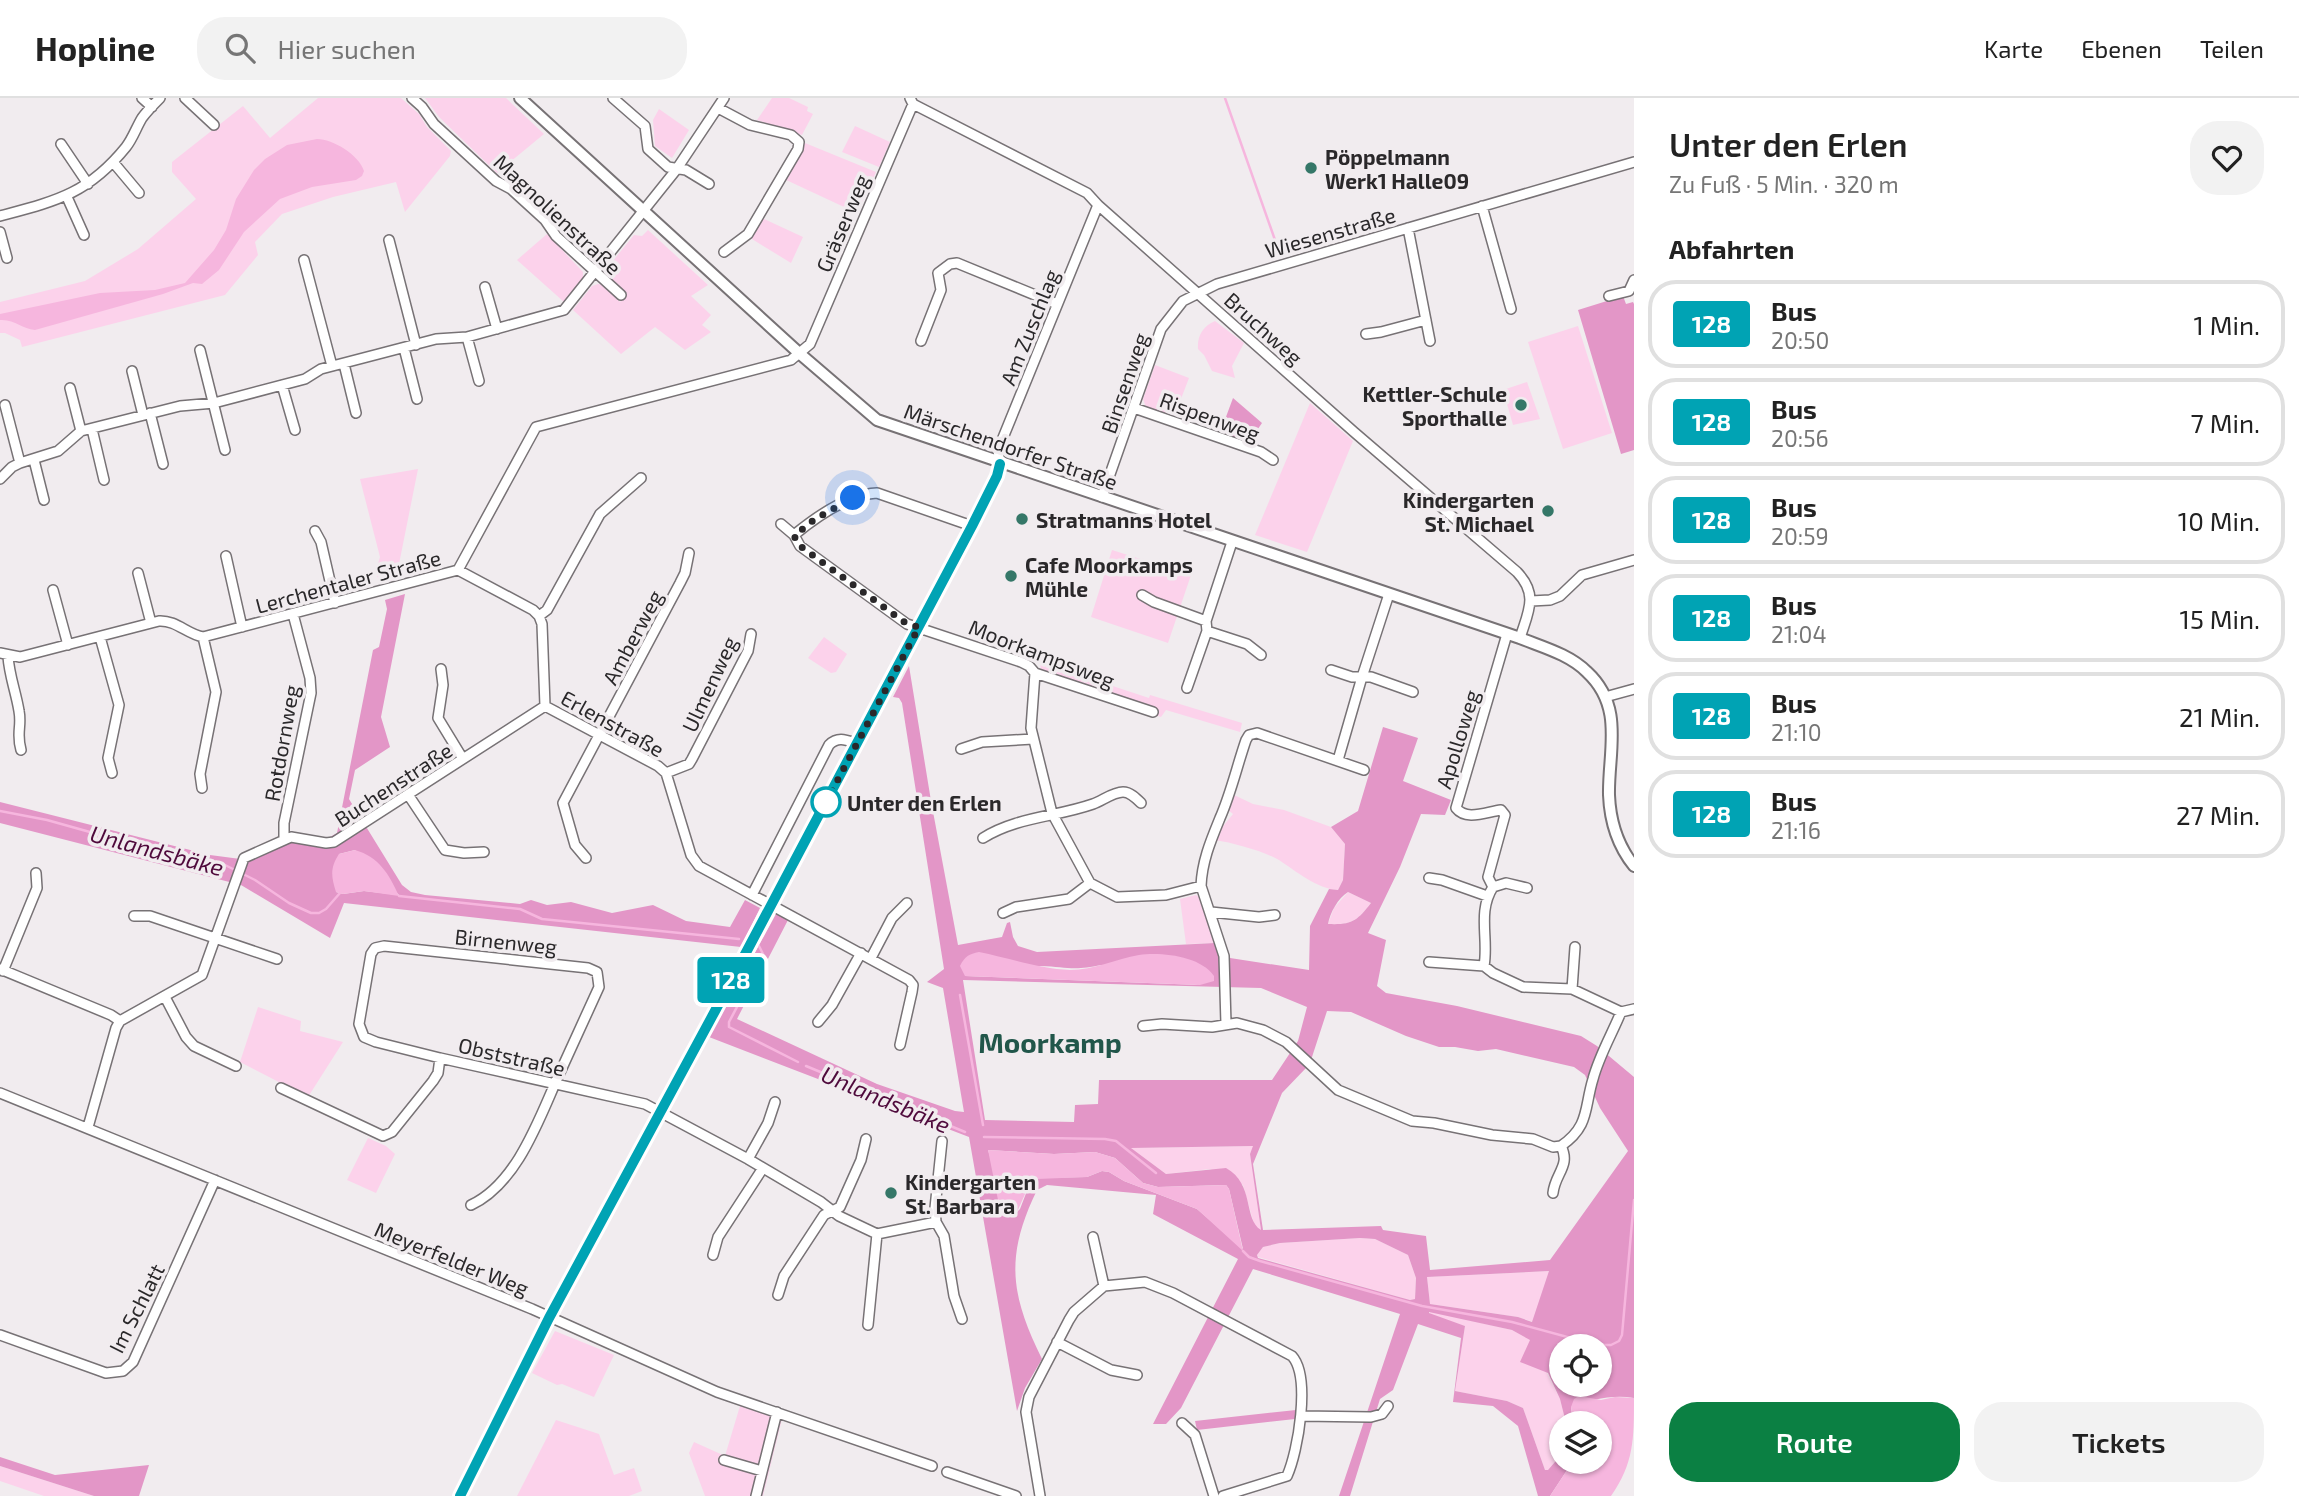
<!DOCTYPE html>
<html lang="de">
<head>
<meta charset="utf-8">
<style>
  body { margin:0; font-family:"Exo 2",sans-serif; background:#f2f2f2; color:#222; height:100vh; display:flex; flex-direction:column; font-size:26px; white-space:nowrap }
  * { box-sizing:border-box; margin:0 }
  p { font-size:23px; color:#767676 }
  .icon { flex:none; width:38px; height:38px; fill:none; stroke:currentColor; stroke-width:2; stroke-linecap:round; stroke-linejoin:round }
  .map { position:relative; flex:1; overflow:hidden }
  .side { display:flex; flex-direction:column; background:#fff; width:665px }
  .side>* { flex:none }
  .badge { padding:0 14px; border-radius:5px; font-size:24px; line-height:46px }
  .fabs { position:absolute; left:1549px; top:1236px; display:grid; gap:14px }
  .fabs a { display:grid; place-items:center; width:63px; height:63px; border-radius:50%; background:#fff; box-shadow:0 2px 5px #0004; font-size:35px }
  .you { position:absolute; width:35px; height:35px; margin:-18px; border:5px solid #fff; border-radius:50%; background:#1a73e8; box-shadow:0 0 0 10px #1a73e833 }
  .map>.badge { position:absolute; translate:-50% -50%; box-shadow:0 0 0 4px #fff }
  h2 { padding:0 35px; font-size:26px; line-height:63px }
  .round { display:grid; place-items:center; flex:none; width:74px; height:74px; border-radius:28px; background:#f2f2f2 }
  .head { display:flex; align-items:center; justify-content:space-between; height:119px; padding:0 35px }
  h1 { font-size:33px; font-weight:600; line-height:52px }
  .primary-button { display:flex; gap:14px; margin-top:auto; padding:14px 35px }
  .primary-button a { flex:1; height:80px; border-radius:28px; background:#0b8043; color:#fff; font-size:28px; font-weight:600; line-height:80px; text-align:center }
  .primary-button a+a { background:#f2f2f2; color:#222 }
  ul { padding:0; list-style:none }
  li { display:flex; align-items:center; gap:21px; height:88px; margin:0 14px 10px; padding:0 21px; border:4px solid #e0e0e0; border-radius:28px }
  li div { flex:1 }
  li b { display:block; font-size:26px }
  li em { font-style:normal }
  li .badge { min-width:77px; font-weight:700; text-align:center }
  header { display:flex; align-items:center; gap:42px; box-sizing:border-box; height:98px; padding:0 35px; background:#fff; border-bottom:2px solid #e0e0e0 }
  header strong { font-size:33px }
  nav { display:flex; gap:38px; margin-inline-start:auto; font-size:24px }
  .search { width:490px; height:63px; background:#f2f2f2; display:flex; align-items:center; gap:18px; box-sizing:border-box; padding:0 24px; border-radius:28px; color:#767676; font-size:26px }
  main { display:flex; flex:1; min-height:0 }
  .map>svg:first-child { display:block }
  .green { fill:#fcd2eb }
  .forest { fill:#e396c7; fill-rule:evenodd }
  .water { fill:#f6b6de }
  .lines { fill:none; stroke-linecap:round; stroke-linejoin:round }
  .stream { stroke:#f6b6de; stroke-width:2.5 }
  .minor-casing { stroke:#777275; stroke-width:12 }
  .tertiary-casing { stroke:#777275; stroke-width:14 }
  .minor { stroke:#fff; stroke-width:9 }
  .tertiary { stroke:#fff; stroke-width:10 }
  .line-casing { stroke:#fff; stroke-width:16 }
  .line { stroke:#00a3b4; stroke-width:10 }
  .walk { stroke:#2a282a; stroke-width:7; stroke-dasharray:0 12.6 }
  .poi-dot { fill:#357768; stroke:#f1ecef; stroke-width:2.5 }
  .stop-dot { fill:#fff; stroke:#00a3b4; stroke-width:3.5 }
  .labels { text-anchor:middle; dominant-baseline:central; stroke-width:7; stroke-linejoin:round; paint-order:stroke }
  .poi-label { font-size:21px; font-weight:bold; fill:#2a282a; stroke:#f1ecef; text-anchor:start }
  .street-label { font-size:21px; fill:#2a282a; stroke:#f1ecef }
  .stop-label { font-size:21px; font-weight:bold; fill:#2a282a; stroke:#f1ecef; text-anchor:start }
  .water-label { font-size:23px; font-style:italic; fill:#4f0a3c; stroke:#f1ecef }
  .district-label { font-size:28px; font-weight:bold; fill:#21564a; stroke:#f1ecef }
</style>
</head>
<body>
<header>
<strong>Hopline</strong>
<div class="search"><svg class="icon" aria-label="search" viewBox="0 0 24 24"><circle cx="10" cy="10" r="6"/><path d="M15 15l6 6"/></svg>Hier suchen</div>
<nav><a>Karte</a><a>Ebenen</a><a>Teilen</a></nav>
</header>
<main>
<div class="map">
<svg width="1634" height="1398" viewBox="0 0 1634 1398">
  <rect width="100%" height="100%" fill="#f1ecef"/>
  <!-- green -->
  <path class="green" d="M318,0H401L419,16L427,29L451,53L450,58L405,114L396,84L333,99L282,116L255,144L258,157L225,197L22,249L20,242L5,235H0V204L85,183L138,151L196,101L172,74V64L243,8L270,40Z
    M425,0H506L544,36L497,75L439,19Z
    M772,0H789L808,9L807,13L813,16L802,37L757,22Z
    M659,11L689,32L672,60L655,48L653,22Z
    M855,28L890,44L879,69L842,54Z
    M805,45L876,74L857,115L784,81Z
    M762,120L803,139L791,165L752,141Z
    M648,132L708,187L691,198L711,217L702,227L711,234L685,252L655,229L621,256L573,212L592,188L598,186L603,187L620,204L627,195L609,180L607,170L634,137L642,138Z
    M547,136L583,174V179L564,204L517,162Z
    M1215,223L1244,245L1232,268L1235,280L1212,273L1204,257L1198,251C1197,238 1203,228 1215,223Z
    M1578,228L1612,335L1563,351L1528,244Z
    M1155,267L1189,280L1174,319L1146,309L1143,301Z
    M1527,284L1540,321L1513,327L1503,292Z
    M1310,305L1353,343L1307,454L1255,437Z
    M418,371L396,481L379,486L376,472L380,459L360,381Z
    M1112,452L1191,477L1168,545L1091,519Z
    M824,539L847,556L836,574L831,575L808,560Z
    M1040,564L1149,600L1150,597L1242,625L1240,634L1166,612L1161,619L1042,580Z
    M1232,696L1253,706L1284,712L1331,729L1345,746L1343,782L1338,792C1317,791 1296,773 1279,762C1263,753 1234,745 1215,742L1216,737L1233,716L1228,712Z
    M1348,794L1371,805C1357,823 1352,827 1328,826L1334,810Z
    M1196,797L1202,801L1215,845L1186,846L1180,801Z
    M258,909L301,923L300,933L343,944L308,999L240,964Z
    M368,1040L386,1048L395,1056L376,1095L347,1082Z
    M1254,1048L1250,1056L1261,1132L1257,1131L1254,1126L1243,1087L1210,1071L1166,1076L1130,1050Z
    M1360,1140L1375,1141L1408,1157L1416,1180L1415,1201L1410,1202L1258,1159L1257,1157L1263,1149L1280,1145Z
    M1550,1173L1533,1224L1518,1219L1430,1206L1427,1179Z
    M1429,1213L1512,1232L1531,1242L1560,1301L1566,1325H1561V1357L1548,1372H1545L1523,1310L1507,1303L1455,1293L1465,1228L1430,1217Z
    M555,1233L614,1257L594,1299L562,1286L557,1287L532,1275Z
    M740,1308L782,1321L763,1398H705L689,1355L694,1344L725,1358Z
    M556,1322L599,1336L614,1377L634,1370L642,1393L629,1398H517Z
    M0,1368L94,1398H44L0,1383Z"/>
  <!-- forest -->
  <path class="forest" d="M1623,198L1626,206L1633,204L1634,206V352L1621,356L1578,212Z
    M1233,300L1262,325L1249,344L1220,335Z
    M405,496L381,619L390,649L355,672L349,701L402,787L411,794L425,797L520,806L531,802L547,807L571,804L612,815L653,807L686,823L730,829L745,802L760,810L741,849L344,805L330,840L241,787L0,725V704L210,757L248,762L290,745L330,739L337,735L373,552L379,549L387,511L385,502ZM355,752L399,797H398L364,793L343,796L336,794L339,756Z
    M909,568L931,703L958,847L1002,839L1007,825L1010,824L1013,839L1018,848L1037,854L1215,845L1230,860L1309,872L1310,828L1329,791L1338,792L1343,782L1345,746L1331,729L1358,713L1383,629L1418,640L1403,683L1451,702L1445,717L1421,716L1400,769L1368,835L1386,842L1377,888L1386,895L1457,908L1581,938L1597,948L1634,979V1300C1613,1296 1590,1302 1571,1309L1573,1325H1566L1560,1301L1548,1275L1520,1264L1530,1242L1512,1232L1429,1214V1215L1465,1228L1455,1293L1507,1303L1523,1310L1545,1372H1548L1561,1357V1363H1573L1550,1398H1538L1518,1328L1493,1308L1453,1304L1461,1240L1418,1226L1393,1292L1380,1301L1350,1398H1339L1400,1216L1253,1171L1181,1310L1166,1326H1153L1238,1161L1153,1116L1156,1097L1047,1087L1037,1092C1005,1158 1010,1196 1042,1261L1025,1290L1017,1313L969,1039L709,939L776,816L788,822L737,921L877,986L955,1013L964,1014L943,890L927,884L944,871L902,605L899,600L893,599ZM1348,794L1371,805C1357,823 1352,827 1328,826C1330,815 1338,800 1348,794ZM1101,867L1200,887L965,878C989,875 1017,867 1041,868C1066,869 1075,873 1101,867ZM963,882L1261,890L1307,909L1298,943L1272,982H1099L1098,1006L1075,1007L1074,1024L985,1022ZM1327,913L1351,914L1406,938L1439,949H1455L1478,953L1496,951L1574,969L1585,977L1600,1010L1628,1053L1550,1162L1430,1172L1426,1138L1383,1132L1381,1128L1263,1132L1253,1066L1282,995L1306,970L1312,959ZM1253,1048L1250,1056L1261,1132C1243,1121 1255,1086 1226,1070L1166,1076L1131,1050ZM988,1052L1054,1056L1095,1054L1115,1060L1143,1085L1158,1089L1226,1087L1229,1091L1243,1151L1197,1111L1124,1083L1109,1074L1102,1073L1087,1079L1037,1080L1030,1085L1020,1111L1017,1114L1007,1113ZM1360,1140L1375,1141L1408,1157L1416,1180L1415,1201L1410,1202L1258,1160L1257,1157L1263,1149L1280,1145ZM1549,1173L1532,1224L1518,1219L1430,1206L1427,1179ZM1561,1248H1600V1286H1561Z
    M1296,1312L1295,1321L1197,1332L1195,1323Z
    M0,1359L55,1377L149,1367L139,1398H94L0,1368Z"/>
  <!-- water -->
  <path class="water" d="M317,41C333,41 359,57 364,73L362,78L356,82L312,89L280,101L244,134L219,172L202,186L193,185L163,196L35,232C22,231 15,221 0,222V216L100,195L155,192L185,185L214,152L226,132L236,101L254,72L265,61L287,47Z
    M355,752C379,759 389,776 399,798L364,793L343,796L336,794C331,778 330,770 339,756Z
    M979,854C1009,860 1040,871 1070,872C1094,872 1116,861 1139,857C1162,854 1200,858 1214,878V883L1200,887L965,878L960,868C965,858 969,856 979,854Z
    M988,1052L1054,1056L1095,1054L1115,1060L1143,1085L1158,1089L1226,1087L1229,1091L1243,1153L1197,1111L1124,1083L1109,1074L1102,1073L1087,1079L1037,1081L1030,1085L1017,1114L1015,1112L1007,1113L1004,1118L1001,1117Z
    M1579,1298L1601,1302L1615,1299L1634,1300C1634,1341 1634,1365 1611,1398H1550L1573,1363H1600V1325H1573L1571,1309L1574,1301Z"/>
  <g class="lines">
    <!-- stream -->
    <path class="stream" d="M1225,0L1275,142
      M0,713L47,722L122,743L150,746L176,755L223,766L255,782L289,805L311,815H319L326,811L340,795
      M399,798L520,811L542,821L739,841
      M759,848L764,858L729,924V929L798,964
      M960,897L983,1027
      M806,968L965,1034
      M984,1039L1105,1041L1116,1043L1156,1075
      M1243,1153L1249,1159L1260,1163L1422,1208L1512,1224L1597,1247H1611L1619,1243L1622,1237L1634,1102"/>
    <defs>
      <path id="minor" d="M142,0L152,9
        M185,0L214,27
        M412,0L422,9L434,26L496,83L511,91L545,122L556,138L621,197
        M613,0L645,28L648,51L668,69L686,72L709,86
        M910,0L913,6L1087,95L1098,107L1354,334L1517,474C1539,497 1528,514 1520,540
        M718,10L750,27L791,37L799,44L798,51L748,136L724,154
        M61,46L88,86
        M113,64L139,95
        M67,99L84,137
        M1482,108L1511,211
        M0,118C56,103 88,96 126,49C133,40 136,30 142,20C147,13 154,6 160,0
        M1408,130L1430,243
        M0,134L7,160
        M389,142L416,247
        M304,162L332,268
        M485,189L497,231
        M1609,198L1629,193L1634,182
        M1366,236L1381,234L1426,222
        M467,239L479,283
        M921,243L941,192L938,175L950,166L957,165L1057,206
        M404,250L417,301
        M200,252L225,352
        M344,266L356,315
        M132,273L143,317
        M282,287L295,332
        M70,290L81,333
        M5,307L20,365
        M1134,310L1261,354L1273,362
        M150,315L163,366
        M92,331L104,382
        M34,362L44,402
        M0,381L12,369L20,365L58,353L81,333L180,308L214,305L305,281L321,271L436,241L467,239L564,212L676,72L724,0
        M1102,399L1161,231L1183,203L1217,186L1634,64
        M781,426L794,437L800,448L907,526L1021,564L1029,568L1035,575L1153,614
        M315,433L321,444L335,505
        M794,437C816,419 848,396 877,395L972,428
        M226,458L242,529
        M458,472L533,512L539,518L542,526L545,608
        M138,475L151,525
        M53,492L68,547
        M1142,497L1154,504L1206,523
        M1531,503L1550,502L1560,498L1582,477L1634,462
        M539,518L547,512L600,416L641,380
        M1207,533L1247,546L1261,557
        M100,539L119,607L108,660L112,675
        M0,555L20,559L159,523C176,522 187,536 203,539L458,472L536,329L791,262L810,246L913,6
        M8,558C9,577 16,594 19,613C22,628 16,635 21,652
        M441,571L443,587L438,620L463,661
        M1331,572L1352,579H1371L1413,594
        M1035,575L1031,630L1052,715L1090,785L1117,799L1166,797L1201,788
        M1187,590L1207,533L1206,523L1232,444
        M1605,599L1634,591
        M545,608L658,668L666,675L691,757L699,768L909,882L913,887L912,894L900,947
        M961,651L982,644L1033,641
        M1338,662L1362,579L1389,496
        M666,675L689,666L692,661L748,553L751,536
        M202,690L200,676L216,594L203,539
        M409,698L445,752L464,755L484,754
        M983,740C1016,719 1056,719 1093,706C1102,703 1113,694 1123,694C1130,694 1136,700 1141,705
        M284,741V725L311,595L310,580L293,516
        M586,760L575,747L563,705L680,485L685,475L689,455
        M1429,780L1442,782L1487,798
        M1493,789L1488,779L1505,717L1501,712C1486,714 1466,723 1456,710L1507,536
        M752,797L829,647C838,638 846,642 858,646
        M1211,814L1259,819L1275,817
        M1003,815L1016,809L1069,801L1090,785
        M134,818H150L277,861
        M871,860L892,820L907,805
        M1429,864L1484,868L1493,875L1523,889L1572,891L1621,914L1634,911
        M1484,868C1489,841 1477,814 1493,789L1506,785L1527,790
        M0,871L111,917L120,923
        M3,873L37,790L36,775
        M1572,891L1575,849
        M165,899L186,939L194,948L236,968
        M818,924L832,907L861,855
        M1226,926L1224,858L1201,788C1202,763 1211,742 1220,720C1231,695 1237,668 1246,642L1249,637L1257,635L1364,672
        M1143,928L1162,926L1212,929L1237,925L1263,932L1286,944L1338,992L1412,1023L1434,1025L1492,1037L1533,1041L1553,1049L1561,1048
        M281,990L383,1038L392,1034L433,983L438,975L440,960
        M0,995L532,1211L717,1294L932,1368
        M88,1029L116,930L120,923L202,877L244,760L291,739L326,745L334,744L545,608
        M942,1043L935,1110L936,1124L944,1138L954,1198L962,1221
        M748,1061L768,1025L775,1004
        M1553,1095C1555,1075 1571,1068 1561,1048C1590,1028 1584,1010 1593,981C1599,958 1612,936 1621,914
        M471,1107C516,1086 538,1024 557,981C571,950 585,920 599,889L597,874L588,870L384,848L375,850L371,856L359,926L364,939L376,944L440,960L645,1006L748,1061L821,1104L839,1118L877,1136L936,1124
        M1093,1139L1104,1188
        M713,1157L718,1139L763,1070
        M778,1197L784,1178L824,1117L840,1109L861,1062L866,1041
        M868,1227L877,1136
        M0,1237L106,1275L123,1273L133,1264L215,1082
        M1057,1244L1111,1272L1137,1277
        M1301,1318L1371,1319L1382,1316L1388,1308
        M1182,1325L1195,1337L1214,1398
        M724,1362L762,1373
        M947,1374L1016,1398
        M460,1398L549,1220L891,583L997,378L1000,366L998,352L1098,107
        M756,1398L777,1314
        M1040,1398L1026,1314L1029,1299L1069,1222L1074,1214L1104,1188L1145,1184L1173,1195L1292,1258C1311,1279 1298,1354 1287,1378L1223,1398"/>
      <path id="tertiary" d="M520,0L799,255L877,322L1520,540C1542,549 1569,556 1587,574C1625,609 1608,654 1609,697C1610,722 1618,748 1634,768"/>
    </defs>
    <!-- minor casing -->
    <use href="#minor" class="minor-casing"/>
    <!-- tertiary casing -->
    <use href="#tertiary" class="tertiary-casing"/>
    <!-- minor -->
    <use href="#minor" class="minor"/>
    <!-- tertiary -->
    <use href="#tertiary" class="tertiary"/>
  </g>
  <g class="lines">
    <defs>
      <path id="line" d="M460,1398L549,1220L715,913L972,428L997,378L1000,366"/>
    </defs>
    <!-- line casing -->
    <use href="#line" class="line-casing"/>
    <!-- line -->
    <use href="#line" class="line"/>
    <!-- walk -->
    <path class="walk" d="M826,704L919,529L907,526L800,448L794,438L815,421L853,400"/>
  </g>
  <!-- markers -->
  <g class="poi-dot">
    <circle cx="1311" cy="70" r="7"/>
    <circle cx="1521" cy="307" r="7"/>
    <circle cx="1548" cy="413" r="7"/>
    <circle cx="1022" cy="421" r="7"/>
    <circle cx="1011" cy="478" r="7"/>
    <circle cx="891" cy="1095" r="7"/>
  </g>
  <circle class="stop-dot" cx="826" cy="704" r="14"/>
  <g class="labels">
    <!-- poi labels -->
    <g class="poi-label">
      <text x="1325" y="58">Pöppelmann<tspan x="1325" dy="24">Werk1 Halle09</tspan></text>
      <text x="1507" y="295" text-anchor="end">Kettler-Schule<tspan x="1507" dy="24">Sporthalle</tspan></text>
      <text x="1534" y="401" text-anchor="end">Kindergarten<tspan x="1534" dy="24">St. Michael</tspan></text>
      <text x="1036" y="421">Stratmanns Hotel</text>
      <text x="1025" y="466">Cafe Moorkamps<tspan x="1025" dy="24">Mühle</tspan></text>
      <text x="905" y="1083">Kindergarten<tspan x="905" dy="24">St. Barbara</tspan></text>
    </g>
    <!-- street labels -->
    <g class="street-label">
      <text transform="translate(558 116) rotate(43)">Magnolienstraße</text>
      <text transform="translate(842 125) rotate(-67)">Gräserweg</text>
      <text transform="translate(1330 134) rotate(-16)">Wiesenstraße</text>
      <text transform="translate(1029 229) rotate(-68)">Am Zuschlag</text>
      <text transform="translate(1264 230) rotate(42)">Bruchweg</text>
      <text transform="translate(1124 285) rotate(-71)">Binsenweg</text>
      <text transform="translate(1210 318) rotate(20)">Rispenweg</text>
      <text transform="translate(1011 348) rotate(19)">Märschendorfer Straße</text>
      <text transform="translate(348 483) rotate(-15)">Lerchentaler Straße</text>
      <text transform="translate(632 539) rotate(-62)">Amberweg</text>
      <text transform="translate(1042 555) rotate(21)">Moorkampsweg</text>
      <text transform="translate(709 586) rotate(-65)">Ulmenweg</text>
      <text transform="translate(613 625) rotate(29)">Erlenstraße</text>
      <text transform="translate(1457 641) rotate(-73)">Apolloweg</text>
      <text transform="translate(281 645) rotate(-80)">Rotdornweg</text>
      <text transform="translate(393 686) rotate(-33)">Buchenstraße</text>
      <text transform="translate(506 843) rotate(6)">Birnenweg</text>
      <text transform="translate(512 958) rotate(13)">Obststraße</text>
      <text transform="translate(452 1160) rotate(22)">Meyerfelder Weg</text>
      <text transform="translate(136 1210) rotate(-63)">Im Schlatt</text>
    </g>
    <!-- stop labels -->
    <g class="stop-label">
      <text x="847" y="704">Unter den Erlen</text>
    </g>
    <!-- water labels -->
    <g class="water-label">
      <text transform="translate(157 752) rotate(15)">Unlandsbäke</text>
      <text transform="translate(886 1001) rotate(23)">Unlandsbäke</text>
    </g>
    <!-- district labels -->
    <g class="district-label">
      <text x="1050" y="944">Moorkamp</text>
    </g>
  </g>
</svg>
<div class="fabs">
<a><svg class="icon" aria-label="locate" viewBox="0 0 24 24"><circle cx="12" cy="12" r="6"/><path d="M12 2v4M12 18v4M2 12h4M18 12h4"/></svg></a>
<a><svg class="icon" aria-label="layers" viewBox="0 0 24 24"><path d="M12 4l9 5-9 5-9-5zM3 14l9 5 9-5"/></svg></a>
</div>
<div class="you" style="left:853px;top:400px"></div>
<b class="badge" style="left:731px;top:882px;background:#00a3b4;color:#fff">128</b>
</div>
<section class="side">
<div class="head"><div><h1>Unter den Erlen</h1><p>Zu Fuß · 5 Min. · 320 m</p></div><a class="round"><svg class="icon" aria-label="heart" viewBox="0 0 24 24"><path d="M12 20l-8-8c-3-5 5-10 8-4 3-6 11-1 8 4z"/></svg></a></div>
<h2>Abfahrten</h2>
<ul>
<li><span class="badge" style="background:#00a3b4;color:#fff">128</span><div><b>Bus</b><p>20:50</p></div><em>1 Min.</em></li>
<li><span class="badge" style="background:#00a3b4;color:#fff">128</span><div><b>Bus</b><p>20:56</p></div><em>7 Min.</em></li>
<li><span class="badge" style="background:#00a3b4;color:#fff">128</span><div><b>Bus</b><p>20:59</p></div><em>10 Min.</em></li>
<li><span class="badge" style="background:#00a3b4;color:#fff">128</span><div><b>Bus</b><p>21:04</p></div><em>15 Min.</em></li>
<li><span class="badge" style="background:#00a3b4;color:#fff">128</span><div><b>Bus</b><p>21:10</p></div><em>21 Min.</em></li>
<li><span class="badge" style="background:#00a3b4;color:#fff">128</span><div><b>Bus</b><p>21:16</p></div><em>27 Min.</em></li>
</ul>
<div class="primary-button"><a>Route</a><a>Tickets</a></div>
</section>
</main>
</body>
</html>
